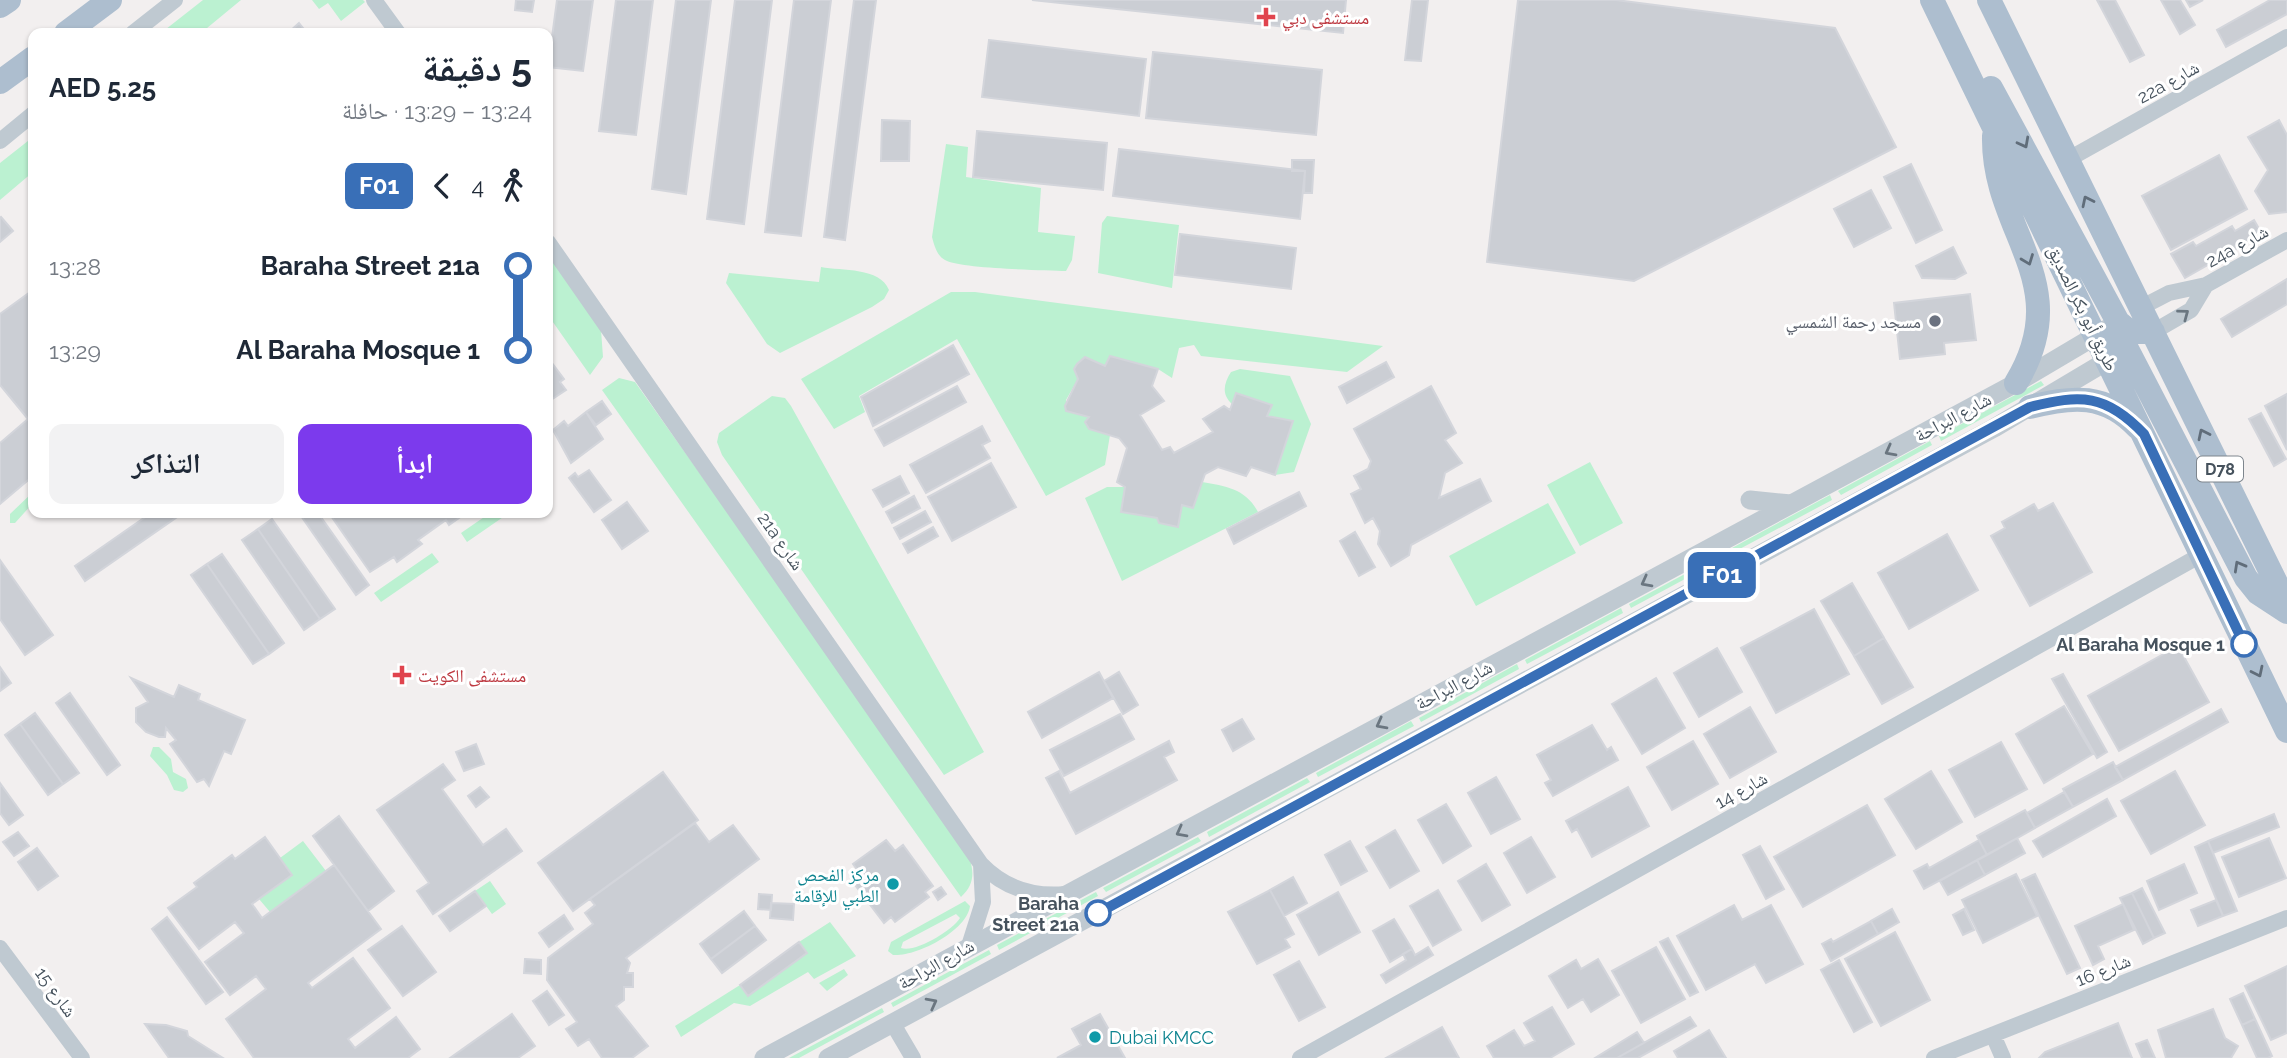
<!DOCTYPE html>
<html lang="ar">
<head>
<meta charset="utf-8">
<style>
  body { margin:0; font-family:Raleway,"Noto Naskh Arabic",sans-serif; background:#f2f2f3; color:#1f2937; direction:rtl; height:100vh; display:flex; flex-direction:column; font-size:26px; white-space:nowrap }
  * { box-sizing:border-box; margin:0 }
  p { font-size:23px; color:#747a83 }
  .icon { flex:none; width:38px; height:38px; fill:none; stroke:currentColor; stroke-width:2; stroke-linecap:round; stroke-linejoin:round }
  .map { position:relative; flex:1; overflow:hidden; direction:ltr }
  .panel { position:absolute; left:28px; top:28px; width:525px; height:490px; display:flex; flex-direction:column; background:#fff; border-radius:14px; box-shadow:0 2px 5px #0004; direction:rtl }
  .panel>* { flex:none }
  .badge { padding:0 14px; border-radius:10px; font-size:24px; line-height:46px }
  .map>.badge { position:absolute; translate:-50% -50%; box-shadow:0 0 0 4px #fff }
  .legs { display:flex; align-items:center; gap:10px; height:77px; padding:0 21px; font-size:23px }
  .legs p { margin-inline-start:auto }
  .headline { display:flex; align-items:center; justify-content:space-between; height:119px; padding:0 21px }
  h1 { font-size:38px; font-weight:700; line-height:52px }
  .cta { display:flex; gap:14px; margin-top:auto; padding:14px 21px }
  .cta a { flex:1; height:80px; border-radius:14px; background:#7c3aed; color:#fff; font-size:28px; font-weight:700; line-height:80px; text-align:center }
  .cta a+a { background:#f2f2f3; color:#1f2937 }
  ul { padding:0 21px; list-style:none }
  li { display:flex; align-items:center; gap:24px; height:84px; font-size:26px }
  li i { display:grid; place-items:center; width:10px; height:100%; margin:0 9px; background:currentColor }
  li i::after { content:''; width:18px; height:18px; margin:-9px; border:5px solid; border-radius:50%; background:#fff }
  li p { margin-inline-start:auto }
  li:first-child i { background:linear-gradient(#0000 50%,currentColor 0) }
  li:last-child i { background:linear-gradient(currentColor 50%,#0000 0) }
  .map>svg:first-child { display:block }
  .green { fill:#bbf1d1; fill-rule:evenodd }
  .building { fill:#cbced4; stroke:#d3d5db; stroke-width:2 }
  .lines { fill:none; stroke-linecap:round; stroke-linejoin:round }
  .minor { stroke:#bfc9d1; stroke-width:16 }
  .tertiary { stroke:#bfc9d1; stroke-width:19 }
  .primary { stroke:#adbecf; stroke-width:24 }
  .oneway { stroke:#606d7a }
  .oneway2 { stroke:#6a7680 }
  .line-1-casing { stroke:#fff; stroke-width:16 }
  .line-1 { stroke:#396fb7; stroke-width:10 }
  .health-dot { fill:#e0444e; stroke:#fff; stroke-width:2.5 }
  .worship-dot { fill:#6b7280; stroke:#fff; stroke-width:2.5 }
  .stop-1-dot { fill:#fff; stroke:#396fb7; stroke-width:3.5 }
  .culture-dot { fill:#0f9aa8; stroke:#fff; stroke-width:2.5 }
  .labels { text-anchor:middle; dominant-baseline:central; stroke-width:6; stroke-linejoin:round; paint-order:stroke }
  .shield { fill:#fff; stroke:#7e868e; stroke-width:2 }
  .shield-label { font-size:16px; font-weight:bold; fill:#46525d }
  .health-label { font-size:18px; fill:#be3a42; stroke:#fff; text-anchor:start }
  .street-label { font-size:18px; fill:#46525d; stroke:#fff }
  .worship-label { font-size:18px; fill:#5b616d; stroke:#fff; text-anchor:end }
  .stop-label { font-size:18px; font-weight:bold; fill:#46525d; stroke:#fff; text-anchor:end }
  .culture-label { font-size:18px; fill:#0d838f; stroke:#fff; text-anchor:end }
</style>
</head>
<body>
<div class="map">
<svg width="2287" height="1058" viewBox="0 0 2287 1058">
  <rect width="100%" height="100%" fill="#f2efef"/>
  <!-- green -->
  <path class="green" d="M203,0H241L201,33H161Z
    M312,0H363L365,2L341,21L328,3L319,9Z
    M33,137V172L0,200V163Z
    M946,144L968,147L966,177L1041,188L1038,232L1075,236L1072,260L1066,271C1044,270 961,269 945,260C937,256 934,245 932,237Z
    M1107,216L1179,225L1172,288L1098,273L1102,223Z
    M548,254L601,330L603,357L590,375L548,315Z
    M821,267C842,271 880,267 889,290L884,299L872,307L780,353L767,344L726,283L729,273L819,282Z
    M951,292H975L1383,346L1347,372L1201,356L1194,345L1179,348L1172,378L1158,369L1110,356L1105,366L1085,358L1074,369L1078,379L1066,400V411L1089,417L1086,422L1089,429L1110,435L1105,465L1046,496L957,339L859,396L865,412L834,429L801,379Z
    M1240,369L1290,376L1311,424L1294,472L1275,475L1293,421L1267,416L1271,405L1237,393L1232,404C1221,394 1224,383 1231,372Z
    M619,378L635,382L965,847C973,865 978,882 961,897L602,390Z
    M2041,381L2044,385L1941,441L1939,436Z
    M772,396L785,398L791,406L984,752L944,775L722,455L717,442L719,433Z
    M1930,441L1932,445L1841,495L1838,491Z
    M1590,462L1623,523L1580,546L1547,485Z
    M1202,482C1226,486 1246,489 1258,512L1122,581L1085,498L1107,487H1125L1121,512L1157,518L1159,523L1178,527L1182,505Z
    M33,492V503L15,523H10V514Z
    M1830,495L1832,500L1734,552L1732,548Z
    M1548,503L1576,553L1476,606L1449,556Z
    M490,513H509L467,542L461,533Z
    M432,553L439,562L381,602L374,593Z
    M1724,553L1726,557L1631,608L1629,604Z
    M1621,608L1623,613L1527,664L1525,660Z
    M1517,664L1519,669L1421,722L1419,718Z
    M1411,721L1414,726L1318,777L1316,773Z
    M153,747H159L171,759L173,772L186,779L188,788L183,792L174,790L167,775L150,756Z
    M1307,778L1310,782L1209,837L1207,832Z
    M1198,837L1201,841L1106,892L1103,888Z
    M303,841L326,871L270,912L259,899L292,875L280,858Z
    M490,881L506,904L492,914L475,891Z
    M1096,892L1098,896L999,950L997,945Z
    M965,901L970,906C967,931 916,957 893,955L888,951L891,942ZM956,914L960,918C952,931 915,953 901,948L903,942Z
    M830,922L856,956L814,979L808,972L750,1006L734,1003L681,1037L675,1026L740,985L749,995L806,954L799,942Z
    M989,950L991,954L893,1007L891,1003Z
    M844,969L848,975L827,991L819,983Z
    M882,1008L884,1012L799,1058H789Z"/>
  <!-- building -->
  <path class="building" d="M516,0H534L532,12L515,10Z
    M557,0H593L583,71L548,67Z
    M616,0H653L636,135L599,131Z
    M676,0H711L686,194L652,189Z
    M735,0H772L744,224L707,219Z
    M794,0H831L801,236L765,232Z
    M854,0H876L845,240L824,237Z
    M1032,0H1346L1343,33Z
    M1412,0H1428L1421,61L1405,60Z
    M1518,0H1616L1835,28L1896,147L1634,281L1487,262Z
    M2097,0H2115L2144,55L2130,62Z
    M2161,0H2180L2195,25L2180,34Z
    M2186,0H2203L2190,7Z
    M2270,0H2287V14L2226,47L2217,30Z
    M299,23L307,33H290L289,32Z
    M989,40L1146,59L1139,116L982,97Z
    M1153,52L1322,70L1316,135L1146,118Z
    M882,120L910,121L909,161H881Z
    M2279,120L2287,135V212L2269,214L2255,191L2268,170L2248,137Z
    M977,131L1107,143L1103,190L973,177Z
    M1119,149L1305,171L1300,219L1113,196Z
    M2219,155L2247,209L2171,250L2142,196Z
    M1292,160H1314L1312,193H1304L1305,171H1292Z
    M1911,164L1942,230L1916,243L1884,177Z
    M1871,190L1891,228L1854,247L1834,209Z
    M1,217L13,231L0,242V218Z
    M2254,220L2262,234L2185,278L2171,254L2193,242L2196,246L2232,226L2235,231Z
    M1180,234L1296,248L1291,289L1175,275Z
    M1953,247L1966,273L1955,279L1922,278L1916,266Z
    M2287,279V304L2232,337L2221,319Z
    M33,290V476L0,504V443L28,419L0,385V314Z
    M1970,294L1976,340L1944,343L1945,354L1900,359L1894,303Z
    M953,345L969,374L873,426L861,397Z
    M1110,356L1158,369L1152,386L1164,401L1140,415L1162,450L1170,447L1174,453L1213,432L1203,419L1224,406L1230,410L1236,393L1272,405L1267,416L1293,421L1275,475L1251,467L1246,476L1218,467L1205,474L1193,508L1182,505L1178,527L1159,523L1157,518L1121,512L1125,487L1117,482L1127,448L1119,438L1089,429L1085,422L1089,417L1066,411L1065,406L1078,379L1074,369L1077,364L1085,357L1105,366Z
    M1386,362L1394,377L1347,403L1339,387Z
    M552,363L564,379L560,382L566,390L548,402V365Z
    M957,386L966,402L884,446L875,430Z
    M1431,386L1456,433L1445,440L1462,463L1445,473L1439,498L1480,479L1491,501L1411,545L1409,555L1391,566L1378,544L1380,531L1373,518L1365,523L1351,494L1361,489L1354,476L1368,469L1371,461L1354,429Z
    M2287,394V450L2265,406Z
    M602,401L611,414L596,425L586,412Z
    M586,412L603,439L571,463L553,430L564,421L568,426Z
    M2261,413L2286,459L2274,466L2249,419Z
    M982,426L990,441L982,445L990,458L926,493L910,465Z
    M991,463L1016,507L952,541L928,497Z
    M589,470L611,500L594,512L569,478L575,473L578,477Z
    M900,476L909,493L883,507L873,490Z
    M1299,492L1306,506L1234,544L1227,529Z
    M914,496L920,508L892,523L886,512Z
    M627,502L648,531L622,549L602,520Z
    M2053,503L2092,572L2030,606L1991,536L2005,528L2002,522L2034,504L2038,511Z
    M925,511L931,522L900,539L894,528Z
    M151,513L180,515L85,581L75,566Z
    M299,513H318L369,585L356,595Z
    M329,513H466L449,525L446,520L418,540L422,544L397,562L394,557L370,572Z
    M272,519L335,609L320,619L258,529Z
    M933,527L938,536L908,553L903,544Z
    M258,529L320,619L304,630L242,540Z
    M1355,532L1375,567L1359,576L1340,541Z
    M1947,534L1978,590L1909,629L1878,573Z
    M222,554L284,643L269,654L207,564Z
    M0,560L53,635L25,655L0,619Z
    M207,564L269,654L253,664L191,575Z
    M1852,583L1884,638L1854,656L1821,601Z
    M1814,609L1849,674L1776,713L1741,648Z
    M1884,638L1913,687L1882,704L1854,656Z
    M2178,646L2209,702L2119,751L2088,696Z
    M1717,648L1742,692L1699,717L1674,673Z
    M0,667L11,683L0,691Z
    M1099,672L1113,698L1042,738L1028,712Z
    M1119,672L1138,705L1123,714L1104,681Z
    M2063,674L2107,752L2097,758L2052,679Z
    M131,678L174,697L179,685L200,694L198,700L245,720L231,754L224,751L209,786L204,779L197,782L170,744L176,740L166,728L165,737H159L146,732L136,722V708L148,702Z
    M1656,678L1685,728L1642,754L1612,704Z
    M70,693L120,765L107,775L56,703Z
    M2064,706L2093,754L2044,783L2016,734Z
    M1750,707L1776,752L1730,778L1704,734Z
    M2221,709L2228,722L2123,780L2115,767Z
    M35,713L79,773L63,784L20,724Z
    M1120,714L1134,739L1064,776L1050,750Z
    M1242,719L1254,739L1233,751L1222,730Z
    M20,724L63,784L48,795L5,735Z
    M1592,725L1607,750L1611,747L1618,760L1553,796L1545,783L1551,780L1537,755Z
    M1169,741L1174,752L1164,757L1177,780L1076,834L1046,778L1059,771L1070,793Z
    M1693,741L1718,784L1672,810L1647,767Z
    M2001,742L2027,789L1975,817L1949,770Z
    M476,744L484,764L464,771L456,752Z
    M2113,762L2123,780L2073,807L2063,789Z
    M443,764L455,780L442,789L483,845L506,829L522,851L433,914L417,891L429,883L377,810Z
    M1931,771L1962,822L1916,849L1885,799Z
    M2175,771L2205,825L2151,854L2121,801Z
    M663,772L698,820L573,911L538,863Z
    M1496,777L1520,819L1491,834L1468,793Z
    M0,783L23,815L9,825L0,813Z
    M480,787L489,797L476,807L468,796Z
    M1628,787L1649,826L1592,857L1577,829L1572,832L1566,821Z
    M2064,792L2073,807L2035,828L2027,813Z
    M2107,799L2116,816L2043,857L2033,841Z
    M1446,804L1471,846L1443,863L1418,820Z
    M1867,805L1895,855L1803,907L1774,857Z
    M2025,810L2035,828L1987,855L1977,836Z
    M2274,814L2279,827L2213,853L2208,841Z
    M339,816L394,891L368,911L313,836Z
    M695,823L709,842L733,825L759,859L626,958L630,963L627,973H633V987H624V1000L616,1006L648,1046L632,1058H602L589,1039L578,1046L566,1029L577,1022L547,980L548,958L593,924L585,913L595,905L590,899Z
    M1395,830L1419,871L1390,888L1366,847Z
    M18,832L29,846L14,856L3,842Z
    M265,837L292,875L252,904L262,918L334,865L381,929L308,983L312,988L353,958L390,1008L348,1039L355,1048L396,1017L420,1049L408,1058H254L226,1019L266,989L256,976L230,995L205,962L244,933L235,922L199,949L168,908L197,887L194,883L232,855L235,859Z
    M1531,837L1555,877L1527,893L1504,853Z
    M2017,838L2025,853L1985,875L1977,860Z
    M2269,838L2286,878L2239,897L2222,857Z
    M886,840L895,851L903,845L933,886L925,892L929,897L895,922L891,917L884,923L852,881L861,875L853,864Z
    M1979,840L1987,855L1924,889L1914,871L1927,864L1929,868Z
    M1350,841L1367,871L1341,885L1325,855Z
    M2208,841L2237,911L2223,916L2195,847Z
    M1760,846L1784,889L1766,899L1743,855Z
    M37,848L58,876L38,890L18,862Z
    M1977,860L1985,875L1948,895L1940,881Z
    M1486,864L1510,905L1482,921L1458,881Z
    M2184,864L2197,893L2159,910L2147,881Z
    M2016,874L2037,916L1983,943L1962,900Z
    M2035,874L2080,968L2067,974L2022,880Z
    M1293,877L1307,903L1284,916L1270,890Z
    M941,887L946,894L938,900L933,892Z
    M2142,888L2165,933L2154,938L2132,893Z
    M1270,890L1294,934L1285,939L1290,947L1257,964L1228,912Z
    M1438,890L1461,930L1433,946L1410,906Z
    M475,891L486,906L450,931L439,916Z
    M1338,892L1360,932L1319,955L1297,915Z
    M2132,893L2154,938L2143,944L2120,898Z
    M759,894L772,895L771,910L758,909Z
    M2216,900L2223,916L2198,926L2191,910Z
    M771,903L794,904L793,920L770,918Z
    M2123,904L2134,930L2098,946L2104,959L2093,965L2075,926Z
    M1734,905L1742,920L1771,905L1803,964L1766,983L1755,964L1706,990L1677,936Z
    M1892,909L1899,922L1878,934L1871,921Z
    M1964,909L1974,930L1963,935L1953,915Z
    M744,911L755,926L711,959L700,944Z
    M564,915L573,929L549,947L539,933Z
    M167,917L223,992L206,1004L152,929Z
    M1394,919L1412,949L1390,962L1373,931Z
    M1871,921L1878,934L1831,961L1822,944L1831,939L1833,942Z
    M402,926L436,972L403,996L368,950Z
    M755,926L766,940L722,973L711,959Z
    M1895,932L1930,1000L1881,1026L1845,959Z
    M1668,938L1698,992L1690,996L1660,942Z
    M799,942L807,953L748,996L740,985Z
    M1428,947L1433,955L1386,983L1381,975L1406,960L1403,954L1412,949L1415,955Z
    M1656,947L1685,999L1641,1023L1612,971Z
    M525,959L541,960V974L524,973Z
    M1598,959L1619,995L1591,1012L1583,999L1568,1008L1549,976L1576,960L1581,969Z
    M1839,960L1872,1022L1854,1032L1821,970Z
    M1299,961L1325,1007L1299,1021L1274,975Z
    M2287,966V1033L2271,1040L2245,986Z
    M547,991L564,1015L549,1025L533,1001Z
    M2243,993L2255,1019L2242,1025L2230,999Z
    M1552,1007L1574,1044L1550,1058H1494L1487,1046L1514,1030L1524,1046L1535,1041L1524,1023Z
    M2213,1009L2225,1038L2238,1046L2231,1058H2166L2158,1030Z
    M512,1014L535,1046L518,1058H450Z
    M1100,1014L1125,1058H1057L1081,1045L1072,1029Z
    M1690,1017L1696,1026L1638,1058H1617Z
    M2255,1019L2272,1056L2268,1058H2257L2242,1025Z
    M2118,1023L2132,1058H2039L2045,1052Z
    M145,1024L166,1025L187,1031L188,1036L223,1058H169Z
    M1442,1027L1459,1058H1386Z
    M1709,1030L1726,1058H1678L1674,1051Z
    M1637,1032L1644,1043L1617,1058H1595Z
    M2147,1040L2155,1058H2142L2136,1044Z"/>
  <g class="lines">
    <!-- minor -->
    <path class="minor" d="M374,0L398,33
      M133,33L175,0
      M0,141L33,114
      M2067,160L2287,37
      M548,242L981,864C1004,888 1032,897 1065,894
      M2140,308L2169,293L2206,285L2287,240
      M2153,332L2191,310L2206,285
      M969,946L983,902L981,864
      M0,948L82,1058
      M893,1024L913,1058
      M1993,1035L2003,1058
      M1300,1058L2201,555
      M1934,1058L2287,918"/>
    <!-- tertiary -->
    <path class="tertiary" d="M1750,500L1791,504
      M764,1058L2016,383L2107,329
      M828,1058L1994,428L2117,355"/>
    <!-- primary -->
    <path class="primary" d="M1932,0L2287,731
      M1989,0L2287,605
      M0,6L9,0
      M66,33L110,0
      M0,82L33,58
      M1991,88L2118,322L2130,332H2153
      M1994,136C1992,233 2077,282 2016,383
      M2099,335L2117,338L2127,349L2246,578L2258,593L2287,612
      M2030,407C2072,396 2106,393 2138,428"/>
  </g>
  <!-- one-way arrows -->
  <defs><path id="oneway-chevron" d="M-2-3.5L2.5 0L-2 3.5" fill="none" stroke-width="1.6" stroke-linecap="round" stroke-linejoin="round" transform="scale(1.75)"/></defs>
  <g class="oneway">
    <use href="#oneway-chevron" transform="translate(2024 143) rotate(62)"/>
    <use href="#oneway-chevron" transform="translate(2087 201) rotate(-116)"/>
    <use href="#oneway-chevron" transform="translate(2028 260) rotate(69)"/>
    <use href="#oneway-chevron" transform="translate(2203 434) rotate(-116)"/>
    <use href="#oneway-chevron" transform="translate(2239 566) rotate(-119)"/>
    <use href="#oneway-chevron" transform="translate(2258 672) rotate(64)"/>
  </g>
  <g class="oneway2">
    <use href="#oneway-chevron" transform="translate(2184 314) rotate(-37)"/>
    <use href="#oneway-chevron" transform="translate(1890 451) rotate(152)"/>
    <use href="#oneway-chevron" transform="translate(1646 582) rotate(152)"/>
    <use href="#oneway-chevron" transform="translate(1381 724) rotate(152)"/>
    <use href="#oneway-chevron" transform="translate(1181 832) rotate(152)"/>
    <use href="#oneway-chevron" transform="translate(932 1003) rotate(-28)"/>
  </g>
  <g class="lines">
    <defs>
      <path id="line-1" d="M1098,913L2030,407C2081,394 2106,394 2144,434L2244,644"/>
    </defs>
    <!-- line-1 casing -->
    <use href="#line-1" class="line-1-casing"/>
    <!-- line-1 -->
    <use href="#line-1" class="line-1"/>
  </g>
  <!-- markers -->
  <g class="health-dot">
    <path d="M1262.5 6.5h7v7h7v7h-7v7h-7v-7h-7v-7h7z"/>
    <path d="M398.5 664.5h7v7h7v7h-7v7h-7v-7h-7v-7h7z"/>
  </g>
  <circle class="worship-dot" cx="1935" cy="321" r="7"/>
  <g class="stop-1-dot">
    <circle cx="2244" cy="644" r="12"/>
    <circle cx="1098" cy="913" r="12"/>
  </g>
  <g class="culture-dot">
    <circle cx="893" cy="884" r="7"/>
    <circle cx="1095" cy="1037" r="7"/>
  </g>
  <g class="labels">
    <!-- shield labels -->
    <rect class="shield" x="2197" y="456.5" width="46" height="25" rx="5"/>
    <g class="shield-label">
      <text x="2220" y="469">D78</text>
    </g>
    <!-- health labels -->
    <g class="health-label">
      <text x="1282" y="17">مستشفى دبي</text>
      <text x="418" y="675">مستشفى الكويت</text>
    </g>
    <!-- street labels -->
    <g class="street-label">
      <text transform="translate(2168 82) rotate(-29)">22a شارع</text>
      <text transform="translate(2237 246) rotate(-29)">24a شارع</text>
      <text transform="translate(2083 308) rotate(64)">طريق أبو بكر الصديق</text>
      <text transform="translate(1953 417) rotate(-28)">شارع البراحة</text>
      <text transform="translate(781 541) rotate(55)">21a شارع</text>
      <text transform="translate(1454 685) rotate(-28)">شارع البراحة</text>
      <text transform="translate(1741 790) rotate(-29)">شارع 14</text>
      <text transform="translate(936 964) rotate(-29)">شارع البراحة</text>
      <text transform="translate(2103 970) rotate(-22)">شارع 16</text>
      <text transform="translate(56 992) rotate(54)">شارع 15</text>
    </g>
    <!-- worship labels -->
    <g class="worship-label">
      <text x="1921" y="321">مسجد رحمة الشمسي</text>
    </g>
    <!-- stop labels -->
    <g class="stop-label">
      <text x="2225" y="644">Al Baraha Mosque 1</text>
      <text x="1079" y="903">Baraha<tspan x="1079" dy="21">Street 21a</tspan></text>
    </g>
    <!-- culture labels -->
    <g class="culture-label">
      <text x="879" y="874">مركز الفحص<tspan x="879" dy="21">الطبي للإقامة</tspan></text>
      <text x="1109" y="1037" text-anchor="start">Dubai KMCC</text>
    </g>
  </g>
</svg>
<b class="badge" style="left:1722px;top:575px;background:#396fb7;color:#fff">F01</b>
<section class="panel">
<div class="headline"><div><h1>5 دقيقة</h1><p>13:24 – 13:29 · حافلة</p></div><b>AED 5.25</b></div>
<div class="legs"><svg class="icon" aria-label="walk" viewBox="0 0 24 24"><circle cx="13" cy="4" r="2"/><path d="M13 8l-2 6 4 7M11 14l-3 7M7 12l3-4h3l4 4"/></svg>4<svg class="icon" aria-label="back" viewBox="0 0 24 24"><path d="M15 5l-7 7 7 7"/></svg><b class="badge" style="background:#396fb7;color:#fff">F01</b></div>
<ul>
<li><i style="color:#396fb7"></i><b>Baraha Street 21a</b><p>13:28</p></li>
<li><i style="color:#396fb7"></i><b>Al Baraha Mosque 1</b><p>13:29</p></li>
</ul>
<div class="cta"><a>ابدأ</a><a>التذاكر</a></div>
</section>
</div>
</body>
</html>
